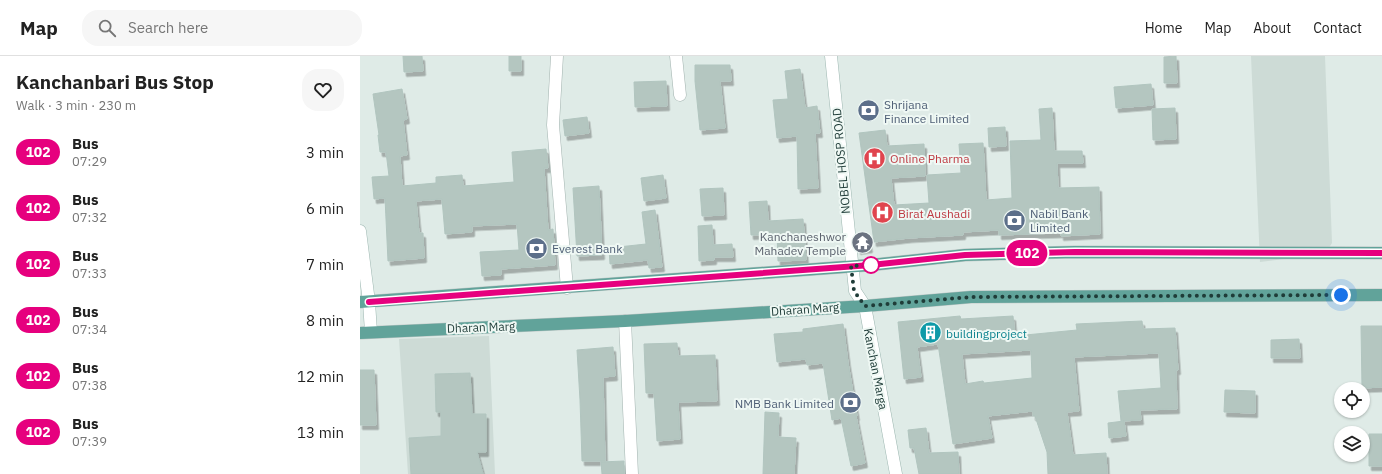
<!DOCTYPE html>
<html lang="en">
<head>
<meta charset="utf-8">
<style>
  body { margin:0; font-family:"IBM Plex Sans",sans-serif; background:#f6f6f6; color:#222; height:100vh; display:flex; flex-direction:column; font-size:15px; white-space:nowrap }
  * { box-sizing:border-box; margin:0 }
  p { font-size:13px; color:#767676 }
  .icon { flex:none; width:22px; height:22px; fill:none; stroke:currentColor; stroke-width:2; stroke-linecap:round; stroke-linejoin:round }
  .map { position:relative; flex:1; overflow:hidden }
  .panel { display:flex; flex-direction:column; background:#fff; width:360px }
  .panel>* { flex:none }
  .badge { padding:0 8px; border-radius:13px; font-size:14px; line-height:26px }
  .fabs { position:absolute; left:974px; top:326px; display:grid; gap:8px }
  .fabs a { display:grid; place-items:center; width:36px; height:36px; border-radius:50%; background:#fff; box-shadow:0 1px 3px #0004; font-size:20px }
  .you { position:absolute; width:20px; height:20px; margin:-10px; border:3px solid #fff; border-radius:50%; background:#1a73e8; box-shadow:0 0 0 6px #1a73e833 }
  .map>.badge { position:absolute; translate:-50% -50%; box-shadow:0 0 0 2px #fff }
  .round { display:grid; place-items:center; flex:none; width:42px; height:42px; border-radius:16px; background:#f6f6f6 }
  .head { display:flex; align-items:center; justify-content:space-between; height:68px; padding:0 16px }
  h1 { font-size:19px; font-weight:700; line-height:30px }
  ul { padding:0; list-style:none }
  li { display:flex; align-items:center; gap:12px; height:56px; padding:0 16px }
  li div { flex:1 }
  li b { display:block; font-size:15px }
  li em { font-style:normal }
  li .badge { min-width:44px; font-weight:700; text-align:center }
  header { display:flex; align-items:center; gap:24px; box-sizing:border-box; height:56px; padding:0 20px; background:#fff; border-bottom:1px solid #e0e0e0 }
  header strong { font-size:19px }
  nav { display:flex; gap:22px; margin-inline-start:auto; font-size:14px }
  .search { width:280px; height:36px; background:#f6f6f6; display:flex; align-items:center; gap:10px; box-sizing:border-box; padding:0 14px; border-radius:16px; color:#767676; font-size:15px }
  main { display:flex; flex:1; min-height:0 }
  .map>svg:first-child { display:block }
  .built { fill:#cddbd6 }
  .building { fill:#b4c6c0; stroke:#b1c5bf; fill-rule:evenodd; filter:url(#shadow) }
  .lines { fill:none; stroke-linecap:round; stroke-linejoin:round }
  .street-casing { stroke:#a2b3af; stroke-width:13 }
  .secondary-casing { stroke:#9db7b1; stroke-width:13 }
  .primary-casing { stroke:#c0c8c7; stroke-width:13 }
  .street { stroke:#fff; stroke-width:12 }
  .secondary { stroke:#fff; stroke-width:12 }
  .primary { stroke:#61a39a; stroke-width:12 }
  .line-casing { stroke:#fff; stroke-width:9 }
  .line { stroke:#e6007e; stroke-width:6 }
  .walk { stroke:#1f3c38; stroke-width:4; stroke-dasharray:0 7.2 }
  .stop-dot { fill:#fff; stroke:#e6007e; stroke-width:2 }
  .labels { text-anchor:middle; dominant-baseline:central; stroke-width:4; stroke-linejoin:round; paint-order:stroke }
  .service-label { font-size:12px; fill:#4e5e75; stroke:#eff8f4; text-anchor:start }
  .health-label { font-size:12px; fill:#be3a42; stroke:#eff8f4; text-anchor:start }
  .street-label { font-size:12px; fill:#1f3c38; stroke:#eff8f4 }
  .worship-label { font-size:12px; fill:#5b616d; stroke:#eff8f4; text-anchor:end }
  .culture-label { font-size:12px; fill:#0d838f; stroke:#eff8f4; text-anchor:start }
</style>
</head>
<body>
<header>
<strong>Map</strong>
<div class="search"><svg class="icon" aria-label="search" viewBox="0 0 24 24"><circle cx="10" cy="10" r="6"/><path d="M15 15l6 6"/></svg>Search here</div>
<nav><a>Home</a><a>Map</a><a>About</a><a>Contact</a></nav>
</header>
<main>
<section class="panel">
<div class="head"><div><h1>Kanchanbari Bus Stop</h1><p>Walk · 3 min · 230 m</p></div><a class="round"><svg class="icon" aria-label="heart" viewBox="0 0 24 24"><path d="M12 20l-8-8c-3-5 5-10 8-4 3-6 11-1 8 4z"/></svg></a></div>
<ul>
<li><span class="badge" style="background:#e6007e;color:#fff">102</span><div><b>Bus</b><p>07:29</p></div><em>3 min</em></li>
<li><span class="badge" style="background:#e6007e;color:#fff">102</span><div><b>Bus</b><p>07:32</p></div><em>6 min</em></li>
<li><span class="badge" style="background:#e6007e;color:#fff">102</span><div><b>Bus</b><p>07:33</p></div><em>7 min</em></li>
<li><span class="badge" style="background:#e6007e;color:#fff">102</span><div><b>Bus</b><p>07:34</p></div><em>8 min</em></li>
<li><span class="badge" style="background:#e6007e;color:#fff">102</span><div><b>Bus</b><p>07:38</p></div><em>12 min</em></li>
<li><span class="badge" style="background:#e6007e;color:#fff">102</span><div><b>Bus</b><p>07:39</p></div><em>13 min</em></li>
</ul>
</section>
<div class="map">
<svg width="1022" height="418" viewBox="0 0 1022 418">
  <defs>
    <filter id="shadow"><feDropShadow dx="2.5" dy="4.5" stdDeviation="0" flood-color="#0004"/></filter>
  </defs>
  <rect width="100%" height="100%" fill="#dfebe7"/>
  <!-- built -->
  <path class="built" d="M891,0H965L972,187L965,198L900,206Z
    M129,280L135,418H48L39,283Z"/>
  <!-- building -->
  <path class="building" d="M43,0H62L63,15L44,16Z
    M149,0H161V15H149Z
    M816,0L817,27H804V1Z
    M335,9H370L371,25H360L365,72L340,74L335,25Z
    M440,13L445,52L457,50L460,77H455L458,132L438,133L437,80L417,82L413,44L428,43L425,15Z
    M306,25L307,50L275,51L274,26Z
    M791,28L793,49L756,52L754,31Z
    M42,33L47,63L43,64L47,99L40,100L42,130L76,127V121L102,119L103,130L154,126L152,96L186,93L188,112H184L188,174L193,173L195,209L141,213V219L122,220L120,196L159,194L157,168L112,170V176L85,178L82,143L56,145L59,177H63L64,202L28,205L25,142L14,143L12,121L29,120L26,96H20L18,79H19L13,38Z
    M692,52L694,95H722L723,107H697L698,132L739,131L740,178L701,180V177L639,179V174L603,176V179L549,182L514,186L499,77L525,74L527,90L564,88L565,120L531,122L534,149L569,147L567,119L601,117L599,88L623,87L626,144L652,142L650,85L681,84L679,53Z
    M815,52L816,83L793,84L792,53Z
    M227,61L229,77L205,80L203,64Z
    M645,71L646,90L629,91L628,72Z
    M303,119L306,142L284,145L281,122Z
    M239,130L242,199L217,200L213,132Z
    M363,132L364,159L342,160L340,133Z
    M407,145L408,165L443,163L446,204L418,205L417,178L391,179L389,146Z
    M295,154L302,211L289,212L288,204L250,208L249,192L286,188L282,156Z
    M352,169L353,189L372,188L373,201H354V204L339,205L338,170Z
    M508,179L510,192L498,194L497,181Z
    M600,260L601,263L653,260L655,280L717,274L716,268L782,265L783,273L815,272L818,314H816L817,353L780,354L781,364L761,365L758,335L801,332L799,297L714,301L719,355L707,356L713,399L746,397L747,418H688L687,396L675,360H673V355L628,360L632,382L593,388L578,288L557,291L561,321L544,323L538,266ZM671,294L672,322L624,327L623,325L605,328L602,298Z
    M483,268L488,307L497,360H496L505,407L491,410L481,362L472,364L463,307L447,309L446,303L417,306L414,278L443,276V273Z
    M1001,270H1022V331L1002,332Z
    M939,283L940,302H911V284Z
    M317,287L318,300L355,299L357,345L318,346L320,383L297,385L294,337H286L284,288Z
    M253,291L255,320L243,321L245,405H222L220,344L217,294Z
    M0,314H14L16,369H0Z
    M110,317L112,358H126V396H117L123,418H51L49,382L81,380V356H76L75,318Z
    M865,334L895,335V357L864,356Z
    M405,356L419,357L418,381L436,382L434,418H403Z
    M764,365L766,380L749,382L748,367Z
    M566,372L569,397L598,396L599,418H559L554,392H550L548,374Z
    M1009,378H1022V410H1009Z
    M264,405V418H242L241,406Z"/>
  <g class="lines">
    <defs>
      <path id="street" d="M197,0L193,69L207,232
        M316,0L320,39
        M265,265L272,418"/>
      <path id="secondary" d="M471,0L495,235L505,250L536,418
        M0,175L9,246L11,276"/>
      <path id="primary" d="M0,246L511,209L605,199L715,196L1022,197
        M0,277L265,265L505,250L611,241L1022,239"/>
    </defs>
    <!-- street casing -->
    <use href="#street" class="street-casing"/>
    <!-- secondary casing -->
    <use href="#secondary" class="secondary-casing"/>
    <!-- primary casing -->
    <use href="#primary" class="primary-casing"/>
    <!-- street -->
    <use href="#street" class="street"/>
    <!-- secondary -->
    <use href="#secondary" class="secondary"/>
    <!-- primary -->
    <use href="#primary" class="primary"/>
  </g>
  <g class="lines">
    <defs>
      <path id="line" d="M9,246L511,209L605,199L715,196L1022,197"/>
    </defs>
    <!-- line casing -->
    <use href="#line" class="line-casing"/>
    <!-- line -->
    <use href="#line" class="line"/>
    <!-- walk -->
    <path class="walk" d="M511,209L491,210L494,235L505,250L611,241L981,239"/>
  </g>
  <!-- icons -->
  <defs>
    <symbol id="bank-disc" viewBox="-11 -11 22 22"><circle r="9.5" fill="#5c6f8a" stroke="#eff8f4"/><path d="M-6-4H6V4H-6ZM0-2.3a2.3 2.3 0 1 0 0 4.6a2.3 2.3 0 1 0 0-4.6Z" fill="#fff"/></symbol>
    <symbol id="hospital-disc" viewBox="-11 -11 22 22"><circle r="9.5" fill="#e0444e" stroke="#eff8f4"/><path d="M-5-5h3v3.5h4V-5h3V5h-3V1.5h-4V5h-3Z" fill="#fff"/></symbol>
    <symbol id="temple-disc" viewBox="-11 -11 22 22"><circle r="9.5" fill="#6b7280" stroke="#eff8f4"/><path d="M0-6L5-2H3V0L6.5 2.5H4V6H1.5V3h-3V6H-4V2.5H-6.5L-3 0V-2H-5Z" fill="#fff"/></symbol>
    <symbol id="building-disc" viewBox="-11 -11 22 22"><circle r="9.5" fill="#0f9aa8" stroke="#eff8f4"/><path d="M-4-6H4V6H1V3H-1V6H-4ZM-2.5-4.3h1.7v1.8h-1.7ZM.8-4.3h1.7v1.8H.8ZM-2.5-1h1.7V.8h-1.7ZM.8-1h1.7V.8H.8Z" fill="#fff"/></symbol>
  </defs>
  <g fill-rule="evenodd">
    <use href="#bank-disc" x="496" y="42" width="25" height="25"/>
    <use href="#hospital-disc" x="502" y="90" width="25" height="25"/>
    <use href="#hospital-disc" x="510" y="144" width="25" height="25"/>
    <use href="#bank-disc" x="642" y="152" width="25" height="25"/>
    <use href="#temple-disc" x="490" y="174" width="25" height="25"/>
    <use href="#bank-disc" x="164" y="180" width="25" height="25"/>
    <use href="#building-disc" x="558" y="264" width="25" height="25"/>
    <use href="#bank-disc" x="478" y="334" width="25" height="25"/>
  </g>
  <!-- markers -->
  <circle class="stop-dot" cx="511" cy="209" r="8"/>
  <g class="labels">
    <!-- service labels -->
    <g class="service-label">
      <text x="524" y="48">Shrijana<tspan x="524" dy="14">Finance Limited</tspan></text>
      <text x="670" y="157">Nabil Bank<tspan x="670" dy="14">Limited</tspan></text>
      <text x="192" y="192">Everest Bank</text>
      <text x="474" y="347" text-anchor="end">NMB Bank Limited</text>
    </g>
    <!-- health labels -->
    <g class="health-label">
      <text x="530" y="102">Online Pharma</text>
      <text x="538" y="157">Birat Aushadi</text>
    </g>
    <!-- street labels -->
    <g class="street-label">
      <text transform="translate(481 105) rotate(-95)">NOBEL HOSP ROAD</text>
      <text transform="translate(445 253) rotate(-4)">Dharan Marg</text>
      <text transform="translate(121 271) rotate(-2)">Dharan Marg</text>
      <text transform="translate(516 313) rotate(79)">Kanchan Marga</text>
    </g>
    <!-- worship labels -->
    <g class="worship-label">
      <text x="486" y="180">Kanchaneshwor<tspan x="486" dy="14">Mahadev Temple</tspan></text>
    </g>
    <!-- culture labels -->
    <g class="culture-label">
      <text x="586" y="277">buildingproject</text>
    </g>
  </g>
</svg>
<div class="fabs">
<a><svg class="icon" aria-label="locate" viewBox="0 0 24 24"><circle cx="12" cy="12" r="6"/><path d="M12 2v4M12 18v4M2 12h4M18 12h4"/></svg></a>
<a><svg class="icon" aria-label="layers" viewBox="0 0 24 24"><path d="M12 4l9 5-9 5-9-5zM3 14l9 5 9-5"/></svg></a>
</div>
<div class="you" style="left:981px;top:239px"></div>
<b class="badge" style="left:667px;top:197px;background:#e6007e;color:#fff">102</b>
</div>
</main>
</body>
</html>
